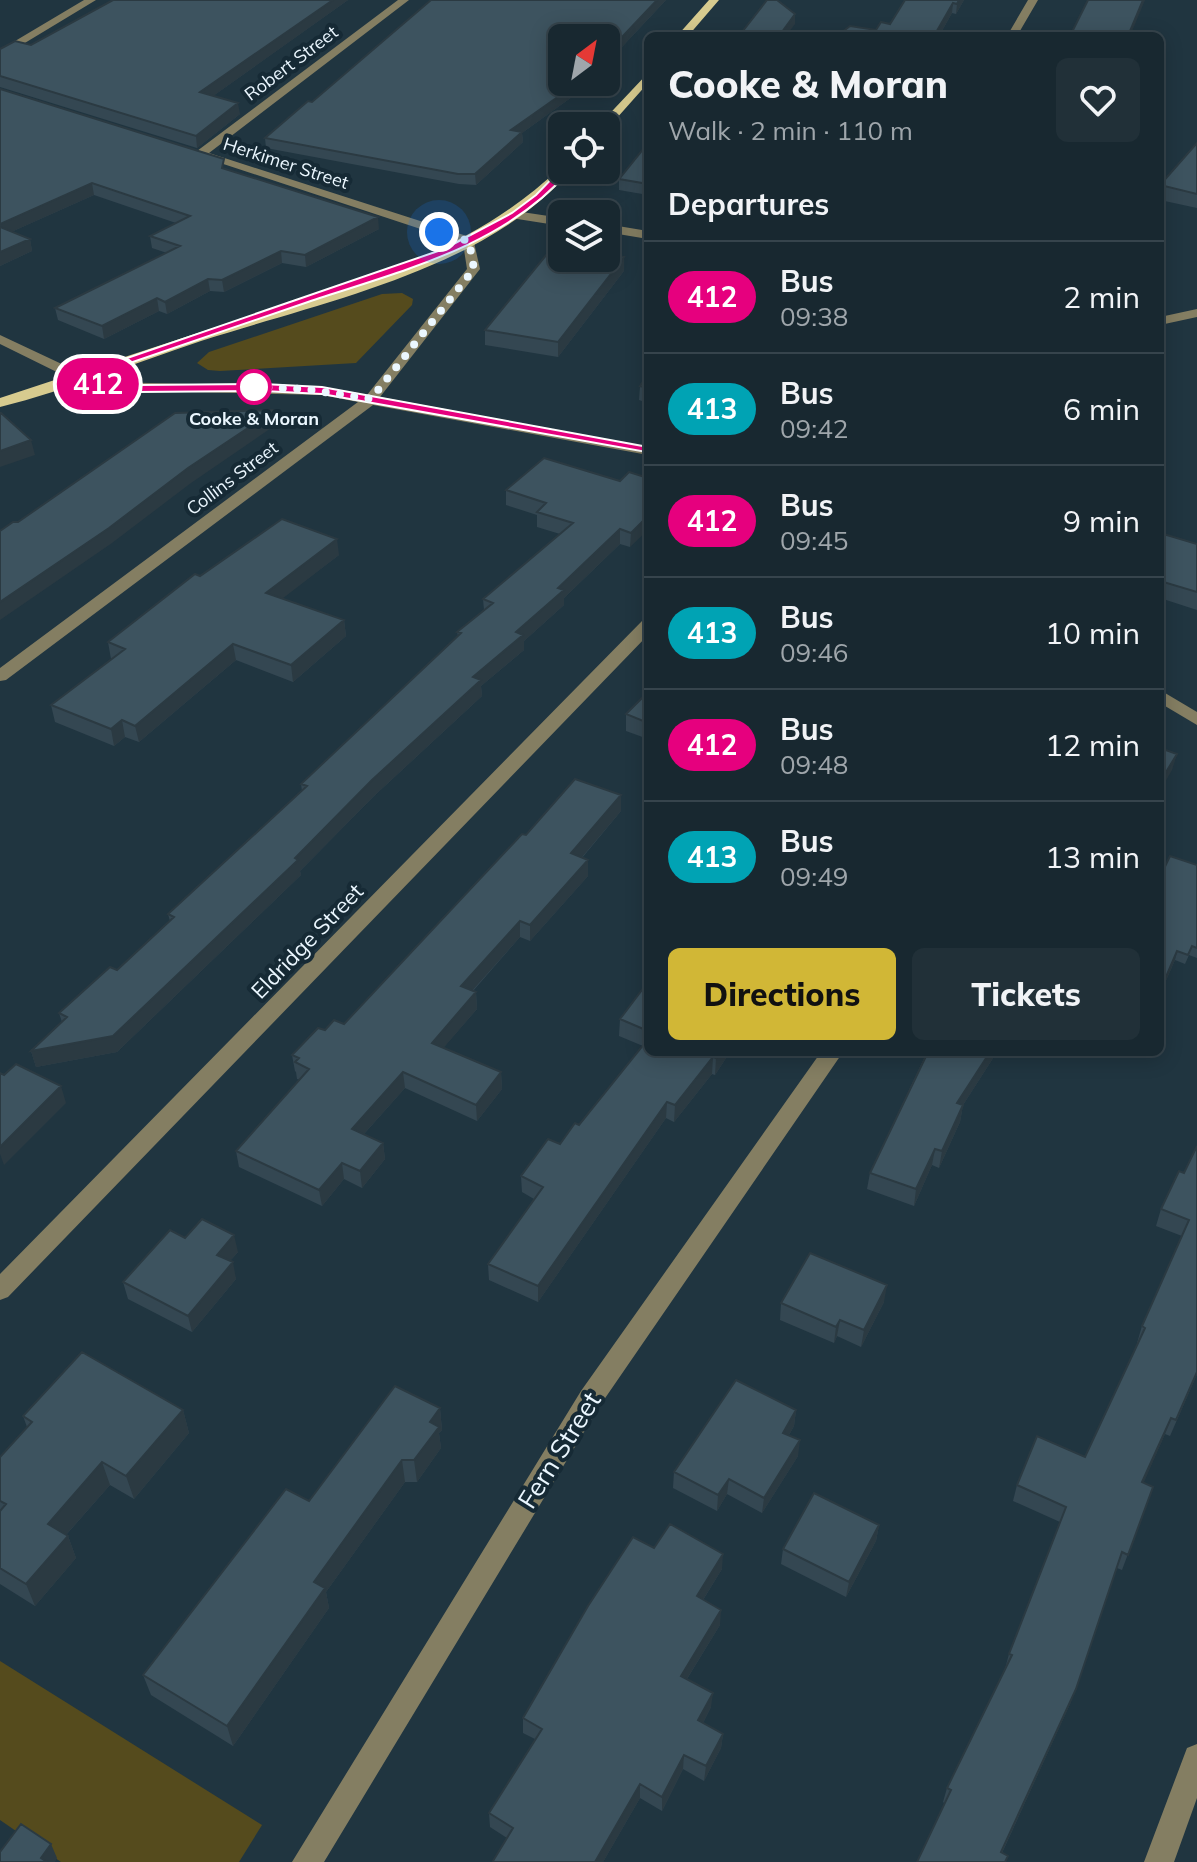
<!DOCTYPE html>
<html lang="en">
<head>
<meta charset="utf-8">
<style>
  body { margin:0; font-family:Mulish,sans-serif; background:#213038; color:#f1f3f6; height:100vh; display:flex; flex-direction:column; font-size:30px; white-space:nowrap }
  * { box-sizing:border-box; margin:0 }
  p { font-size:26px; color:#9fa6ab }
  .icon { flex:none; width:44px; height:44px; fill:none; stroke:currentColor; stroke-width:2; stroke-linecap:round; stroke-linejoin:round }
  .map { position:relative; flex:1; overflow:hidden }
  .side { position:absolute; left:644px; top:32px; width:520px; height:1024px; display:flex; flex-direction:column; background:#182830; border-radius:12px; box-shadow:0 4px 20px #0003,0 0 0 2px #36444c }
  .side>* { flex:none }
  .badge { padding:0 16px; border-radius:26px; font-size:28px; line-height:52px }
  .needle { width:52px; rotate:32deg }
  .fabs { position:absolute; left:548px; top:24px; display:grid; gap:16px }
  .fabs a { display:grid; place-items:center; width:72px; height:72px; border-radius:12px; background:#182830; box-shadow:0 4px 20px #0003,0 0 0 2px #36444c; font-size:40px }
  .you { position:absolute; width:40px; height:40px; margin:-20px; border:6px solid #fff; border-radius:50%; background:#1a73e8; box-shadow:0 0 0 12px #1a73e833 }
  .map>.badge { position:absolute; translate:-50% -50%; box-shadow:0 0 0 4px #fff }
  h2 { padding:0 24px; font-size:30px; line-height:72px }
  .round { display:grid; place-items:center; flex:none; width:84px; height:84px; border-radius:12px; background:#213038 }
  .summary { display:flex; align-items:center; justify-content:space-between; height:136px; padding:0 24px }
  h1 { font-size:38px; font-weight:800; line-height:60px }
  .action { display:flex; gap:16px; margin-top:auto; padding:16px 24px }
  .action a { flex:1; height:92px; border-radius:12px; background:#d1b736; color:#111; font-size:32px; font-weight:800; line-height:92px; text-align:center }
  .action a+a { background:#213038; color:#f1f3f6 }
  ul { padding:0; list-style:none }
  li { display:flex; align-items:center; gap:24px; height:112px; padding:0 24px; border-top:2px solid #36444c }
  li div { flex:1 }
  li b { display:block; font-size:30px }
  li em { font-style:normal }
  li .badge { min-width:88px; font-weight:700; text-align:center }
  .map>svg:first-child { display:block }
  .green { fill:#554b1d }
  .lines { fill:none; stroke-linecap:round; stroke-linejoin:round }
  .minor { fill:#847e62; fill-rule:evenodd }
  .major { fill:#d7cb8f; fill-rule:evenodd }
  .wall { fill:#344752 }
  .shaded-wall { fill:#2b3a42 }
  .building { fill:#3d535f; stroke:#2b3a42; stroke-width:2 }
  .line { fill:#e6007e; stroke:#fff; stroke-width:2 }
  .walk { stroke:#ebf7ff; stroke-width:8; stroke-dasharray:0 14.4 }
  .stop-dot { fill:#fff; stroke:#e6007e; stroke-width:4 }
  .labels { text-anchor:middle; dominant-baseline:central; stroke-width:8; stroke-linejoin:round; paint-order:stroke }
  .far-street-label { font-size:18px; fill:#ebf7ff; stroke:#162a35 }
  .far-stop-label { font-size:18px; font-weight:bold; fill:#ebf7ff; stroke:#162a35 }
  .street-label { font-size:22px; fill:#ebf7ff; stroke:#162a35 }
  .near-street-label { font-size:26px; fill:#ebf7ff; stroke:#162a35 }
</style>
</head>
<body>
<div class="map">
<svg width="1197" height="1862" viewBox="0 0 1197 1862">
  <rect width="100%" height="100%" fill="#203540"/>
  <!-- green -->
  <path class="green" d="M402,293L413,299L412,305L356,363L220,371L208,370L197,363L209,352L382,294Z
    M0,1661L262,1825L239,1862H61L0,1820Z"/>
  <g class="lines">
    <!-- minor -->
    <path class="minor" d="M84,0H96L0,58V50Z
      M398,0H409L209,153L473,238L480,269L380,397L648,447V455L373,405L6,680L0,681V668L358,402L322,395L106,390L73,380L0,344V335L83,374L107,382L322,387L367,395L467,269L463,243L193,154Z
      M1028,0H1038L1017,36H1007Z
      M515,211L562,218V226L511,218L509,215Z
      M606,224L648,231V239L606,232Z
      M1197,309V317L1160,325V317Z
      M648,620V635L8,1297L0,1300V1274L642,621Z
      M1160,690L1197,712V725L1160,703Z
      M821,1052H843L599,1407L324,1862H292L581,1391Z
      M1197,1744V1798L1174,1862H1144L1187,1748Z"/>
    <!-- major -->
    <path class="major" d="M709,0H719L688,36H677Z
      M648,73V83L608,128L598,126Z
      M561,167L571,170C486,270 321,302 201,341C135,363 68,390 0,407V398C83,371 166,343 250,316C366,279 469,254 561,167Z"/>
  </g>
  <!-- wall -->
  <path class="wall" d="M113,0H348L213,96L240,114L197,148L0,87V49L31,45Z
    M666,0L606,64V38L583,83V89L522,133L523,142L476,185L459,184L266,148L265,138L312,102Z
    M905,0H964L956,14L952,13L939,36H837L876,30L890,24Z
    M0,89L225,170L379,229L306,267L282,263L224,292L210,291L167,314L159,311L104,339L58,320L55,308L167,253L152,248L150,236L176,223L94,195L11,232L30,239L32,251L0,266Z
    M648,143V195L619,190V179Z
    M1197,143V208L1160,200V185Z
    M624,271L558,357L485,345V330Z
    M648,374V403L639,400L640,386Z
    M648,478L630,547L620,544L564,598V605L524,641V650L481,686L482,696L374,796L300,871L301,875L117,1052L36,1067L31,1051L62,1022L59,1013L117,970L170,921L168,914L302,791L301,784L458,636L457,632L484,610L483,599L560,534L537,527V515L506,505V490Z
    M1160,533L1197,544V610L1160,598Z
    M339,555L282,598L344,620L346,636L293,682L236,660L139,742L125,737L114,746L55,722L51,705L111,659L108,642L200,576Z
    M648,692V739L626,731V714Z
    M621,811L582,858L588,860V876L530,941L520,937L473,991L476,992L477,1009L443,1048L501,1072L502,1089L477,1121L405,1088L364,1134L383,1143L385,1159L362,1188L344,1179L322,1206L239,1167L236,1151L300,1080L297,1079L296,1072L295,1071L292,1055L325,1030L344,1024L526,835Z
    M1197,865V958L1189,955L1185,964L1175,960L1160,994V877Z
    M648,982V1052H730L715,1075L712,1074L674,1122L666,1118L538,1302L489,1280L488,1264L534,1199L522,1192L521,1176L560,1144L579,1125L643,1046L619,1036L620,1019Z
    M927,1052H997L963,1105L960,1122L939,1168L932,1165L914,1206L867,1189L870,1173Z
    M1197,1146V1374L1170,1436L1165,1434L1143,1483L1153,1487L1122,1570L1117,1568L1070,1704L1002,1853L1006,1862L943,1802L947,1788L1006,1669H1005L1009,1654L1060,1522L1013,1501L1017,1485L1085,1457L1138,1343H1137L1142,1326L1182,1236L1156,1226L1161,1209L1184,1173Z
    M185,1238L238,1252L230,1261L236,1279L192,1332L128,1299L123,1282Z
    M884,1302L861,1347L837,1336L834,1343L780,1320L781,1303Z
    M440,1408L442,1430L439,1433L441,1448L417,1482H405L326,1592L329,1608L233,1746L151,1695L143,1675L309,1501Z
    M183,1410L189,1433L134,1499L110,1485L66,1535L68,1536L76,1558L35,1606L0,1584V1457L27,1427L23,1416Z
    M796,1410L794,1426L789,1435L798,1456L762,1513L727,1494L717,1511L673,1488L674,1472Z
    M879,1525L876,1541L846,1597L781,1564L783,1549Z
    M654,1548L722,1569L703,1600L720,1625L687,1679L711,1707L703,1723L723,1734L721,1748L704,1781L683,1769L662,1811L640,1798L603,1862H493L507,1838L490,1827L489,1813L535,1739L523,1733V1718Z"/>
  <!-- shaded-wall -->
  <path class="shaded-wall" d="M333,0H348L202,104L200,92Z
    M657,0H666L606,64V54Z
    M959,0H964L956,14L957,4Z
    M1143,0H1145L1130,36H1128Z
    M953,3L952,13L939,36H934Z
    M795,14V24L786,36H779Z
    M577,82H585L583,83V89L522,133L523,142L476,185L475,174L511,130Z
    M238,103L240,114L197,148L196,136Z
    M92,183L94,195L0,237V224Z
    M378,217L379,229L306,267L305,255Z
    M30,239L32,251L0,266V252Z
    M281,251L282,263L224,292L222,280Z
    M624,257V271L558,357V342Z
    M208,279L210,291L167,314L165,302Z
    M157,298L159,311L104,339L102,326Z
    M275,410L277,424L191,483L112,543L0,620V602L188,468Z
    M31,440L35,455L0,467V451Z
    M648,516V530L630,547L631,533Z
    M620,529V544L564,598V605L524,641V650L481,686L482,696L374,796L300,871L301,875L117,1052L36,1067L31,1051L295,858L473,677L558,588Z
    M337,539L339,555L269,609L266,593Z
    M344,620L346,636L293,682L291,665Z
    M233,644L236,660L139,742L135,726Z
    M122,720L125,737L114,746L111,729Z
    M1177,754L1172,770L1160,791V782Z
    M621,795V811L571,870V853Z
    M588,860V876L530,941V925Z
    M520,921V937L462,1002L461,986Z
    M1177,951L1175,960L1160,994V991Z
    M476,992L477,1009L433,1060L432,1043Z
    M720,1052H730L715,1075L716,1058Z
    M990,1052H997L963,1105L960,1122L939,1168L942,1151L957,1103Z
    M713,1057L712,1074L674,1122L675,1105Z
    M403,1072L405,1088L354,1145L352,1129Z
    M501,1072L502,1089L477,1121L476,1105Z
    M61,1086L66,1103L4,1165L0,1154V1147Z
    M667,1102L666,1118L538,1302V1286Z
    M383,1143L385,1159L362,1188L360,1171Z
    M935,1149L932,1165L914,1206L916,1189Z
    M342,1163L344,1179L322,1206L319,1190Z
    M234,1235L238,1252L221,1271L217,1255Z
    M233,1262L236,1279L192,1332L188,1316Z
    M887,1285L884,1302L861,1347L864,1330Z
    M840,1320L837,1336L834,1343L836,1327Z
    M440,1408L442,1430L439,1433L441,1448L417,1482L414,1460L430,1422Z
    M183,1410L189,1433L134,1499L126,1476Z
    M796,1410L794,1426L781,1449L783,1433Z
    M1171,1418L1165,1434L1137,1498L1142,1482Z
    M800,1440L798,1456L762,1513L764,1498Z
    M402,1460L405,1482L326,1592L329,1608L233,1746L227,1726L314,1582Z
    M102,1462L110,1485L56,1546L48,1524Z
    M729,1479L727,1494L717,1511L718,1495Z
    M879,1525L876,1541L846,1597L849,1582Z
    M68,1536L76,1558L35,1606L26,1584Z
    M723,1554L722,1569L696,1611L697,1596Z
    M721,1610L720,1625L680,1690L681,1676Z
    M1076,1689L1070,1704L997,1862L1001,1852Z
    M713,1693L711,1707L697,1735L698,1720Z
    M723,1734L721,1748L704,1781L706,1766Z
    M684,1755L683,1769L662,1811V1797Z
    M640,1784V1798L603,1862H595Z
    M51,1844L57,1858L55,1862H43L41,1858Z"/>
  <!-- building -->
  <path class="building" d="M113,0H333L200,92L238,103L196,136L0,76V49L15,41L31,45Z
    M431,0H657L606,54V38H562V82H579L511,130L522,132L475,174H458L265,138L308,101L312,102Z
    M767,0H777L795,14L779,36H739Z
    M905,0H959L957,4L953,3L934,36H837L850,26L876,30L881,22L890,24Z
    M1088,0H1143L1128,36H1070Z
    M0,89L224,159L222,168L378,217L305,255L281,251L222,280L208,279L165,302L157,298L102,326L55,308L180,246L150,236L190,216L92,183L0,224Z
    M648,143V184L619,179Z
    M1197,143V194L1160,185Z
    M0,227L30,239L0,252Z
    M560,247H562V258H606V254L624,257L558,342L485,330L547,254L554,255Z
    M648,374V388L640,386Z
    M275,410L188,468L109,528L0,602V531L13,522H18L175,413Z
    M0,413H1L31,440L0,451Z
    M544,458L620,481L629,472L648,478V516L631,533L620,529L558,588L564,590L516,632L523,635L473,677L481,680L372,780L295,858L298,860L113,1036L31,1051L67,1017L59,1013L110,967L117,970L174,917L168,914L307,786L301,784L461,633L457,632L493,603L483,599L573,523L537,512L546,503L506,490Z
    M282,519L337,539L266,593L344,620L291,665L233,644L135,726L122,720L111,729L51,705L125,649L108,642L195,574L200,576Z
    M1160,533L1197,544V592L1160,581Z
    M648,692V723L626,714Z
    M1160,748L1177,754L1160,782Z
    M575,779L621,795L571,853L588,860L530,925L520,921L461,986L476,992L432,1043L501,1072L476,1105L403,1072L352,1129L383,1143L360,1171L342,1163L319,1190L236,1151L309,1069L295,1062L299,1058L292,1055L318,1028L325,1030L334,1020L344,1024L522,834L526,835Z
    M1170,856L1197,865V948L1192,946L1188,955L1177,951L1160,991V877Z
    M648,982V1031L620,1019Z
    M648,1039V1052H720L716,1058L713,1057L675,1105L667,1102L538,1286L488,1264L543,1187L521,1176L548,1139L560,1144L575,1123L579,1125Z
    M928,1052H990L957,1103L963,1105L942,1151L935,1149L916,1189L870,1173Z
    M16,1064L61,1086L0,1147V1073L4,1075Z
    M1197,1146V1372L1176,1420L1171,1418L1142,1482L1153,1487L1128,1555L1122,1552L1076,1689L1001,1852L1008,1856L1005,1862H917L951,1790L947,1788L1012,1655L1009,1654L1066,1507L1017,1485L1037,1436L1085,1457L1145,1328L1142,1326L1189,1220L1161,1209L1179,1171L1184,1173Z
    M202,1219L234,1235L217,1255L233,1262L188,1316L123,1282L170,1230L185,1238Z
    M810,1253L887,1285L864,1330L840,1320L836,1327L781,1303Z
    M82,1352L183,1410L126,1476L102,1462L48,1524L68,1536L26,1584L0,1568V1511L6,1504L0,1501V1457L32,1422L23,1416Z
    M736,1380L796,1410L783,1433L800,1440L764,1498L729,1479L718,1495L674,1472Z
    M395,1386L440,1408L430,1422L439,1427L414,1460H402L314,1582L325,1588L227,1726L143,1675L286,1489L309,1501Z
    M814,1493L879,1525L849,1582L783,1549Z
    M670,1524L723,1554L697,1596L721,1610L681,1676L713,1693L698,1720L723,1734L706,1766L684,1755L662,1797L640,1784L595,1862H495L493,1861L513,1828L489,1813L542,1729L523,1718L588,1606L633,1537L654,1548Z
    M21,1824L51,1844L41,1858L47,1862H0V1852Z"/>
  <!-- line -->
  <path class="line" d="M562,168L570,170C504,247 400,271 308,302C235,327 162,352 89,377L137,385L263,384L322,387L648,447L654,451L652,453L322,394L263,391L137,392L106,389L72,377L444,249L512,213L536,195Z"/>
  <g class="lines">
    <!-- walk -->
    <path class="walk" d="M254,387L304,389L371,399L474,269L469,241L439,232"/>
  </g>
  <!-- markers -->
  <circle class="stop-dot" cx="254" cy="387" r="16"/>
  <g class="labels">
    <!-- far-street labels -->
    <g class="far-street-label">
      <text transform="translate(291 63) rotate(-37)">Robert Street</text>
      <text transform="translate(286 163) rotate(18)">Herkimer Street</text>
      <text transform="translate(232 478) rotate(-37)">Collins Street</text>
    </g>
    <!-- far-stop labels -->
    <g class="far-stop-label">
      <text x="254" y="418">Cooke &amp; Moran</text>
    </g>
    <!-- street labels -->
    <g class="street-label">
      <text transform="translate(307 941) rotate(-46)">Eldridge Street</text>
    </g>
    <!-- near-street labels -->
    <g class="near-street-label">
      <text transform="translate(559 1450) rotate(-58)">Fern Street</text>
    </g>
  </g>
</svg>
<div class="fabs">
<a><svg class="needle" viewBox="-14 -14 28 28"><path d="M0-13l5 13h-10z" fill="#e53935"/><path d="M0 13l5-13h-10z" fill="#9fa6ab"/></svg></a>
<a><svg class="icon" aria-label="locate" viewBox="0 0 24 24"><circle cx="12" cy="12" r="6"/><path d="M12 2v4M12 18v4M2 12h4M18 12h4"/></svg></a>
<a><svg class="icon" aria-label="layers" viewBox="0 0 24 24"><path d="M12 4l9 5-9 5-9-5zM3 14l9 5 9-5"/></svg></a>
</div>
<div class="you" style="left:439px;top:232px"></div>
<b class="badge" style="left:98px;top:384px;background:#e6007e;color:#fff">412</b>
<section class="side">
<div class="summary"><div><h1>Cooke &amp; Moran</h1><p>Walk · 2 min · 110 m</p></div><a class="round"><svg class="icon" aria-label="heart" viewBox="0 0 24 24"><path d="M12 20l-8-8c-3-5 5-10 8-4 3-6 11-1 8 4z"/></svg></a></div>
<h2>Departures</h2>
<ul>
<li><span class="badge" style="background:#e6007e;color:#fff">412</span><div><b>Bus</b><p>09:38</p></div><em>2 min</em></li>
<li><span class="badge" style="background:#00a3b4;color:#fff">413</span><div><b>Bus</b><p>09:42</p></div><em>6 min</em></li>
<li><span class="badge" style="background:#e6007e;color:#fff">412</span><div><b>Bus</b><p>09:45</p></div><em>9 min</em></li>
<li><span class="badge" style="background:#00a3b4;color:#fff">413</span><div><b>Bus</b><p>09:46</p></div><em>10 min</em></li>
<li><span class="badge" style="background:#e6007e;color:#fff">412</span><div><b>Bus</b><p>09:48</p></div><em>12 min</em></li>
<li><span class="badge" style="background:#00a3b4;color:#fff">413</span><div><b>Bus</b><p>09:49</p></div><em>13 min</em></li>
</ul>
<div class="action"><a>Directions</a><a>Tickets</a></div>
</section>
</div>
</body>
</html>
